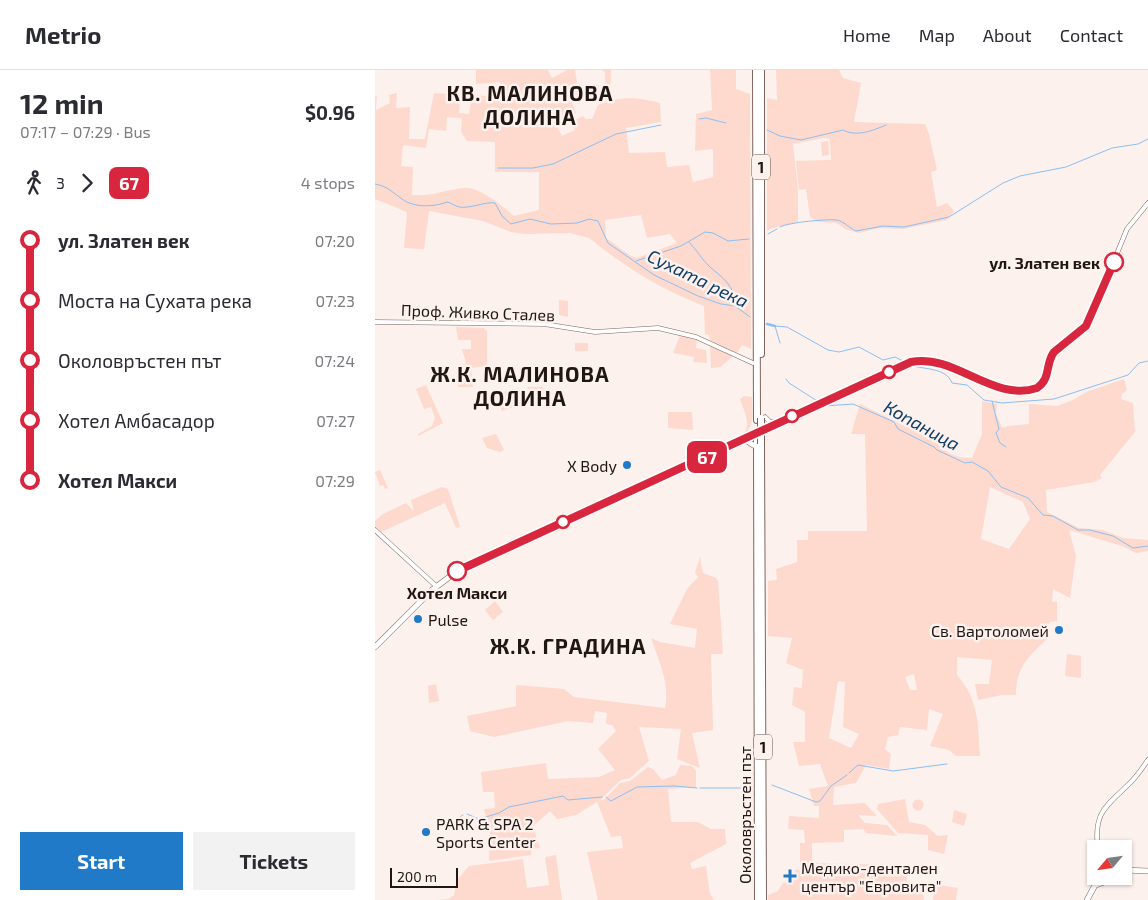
<!DOCTYPE html>
<html lang="en">
<head>
<meta charset="utf-8">
<style>
  body { margin:0; font-family:"Exo 2",sans-serif; background:#f2f2f3; color:#2b2b33; height:100vh; display:flex; flex-direction:column; font-size:19px; white-space:nowrap }
  * { box-sizing:border-box; margin:0 }
  p { font-size:16px; color:#7c7c81 }
  .icon { flex:none; width:28px; height:28px; fill:none; stroke:currentColor; stroke-width:2; stroke-linecap:round; stroke-linejoin:round }
  .map { position:relative; flex:1; overflow:hidden }
  .sheet { display:flex; flex-direction:column; background:#fff; width:375px }
  .sheet>* { flex:none }
  .badge { padding:0 10px; border-radius:8px; font-size:18px; line-height:32px }
  .needle { width:32px; rotate:241deg }
  .controls { position:absolute; left:712px; top:770px; display:grid; gap:10px }
  .controls a { display:grid; place-items:center; width:45px; height:45px; border-radius:0px; background:#fff; box-shadow:0 1px 4px #0004; font-size:25px }
  .scale { position:absolute; left:15px; bottom:12px; width:68px; box-sizing:border-box; padding-left:5px; border:2px solid #201613; border-top:0; font-size:14px; line-height:18px; white-space:nowrap; color:#201613; -webkit-text-stroke:4px #fcf1ed; paint-order:stroke }
  .map>.badge { position:absolute; translate:-50% -50%; box-shadow:0 0 0 2px #fff }
  .legs { display:flex; align-items:center; gap:8px; height:55px; padding:0 20px; font-size:16px }
  .legs p { margin-inline-start:auto }
  .headline { display:flex; align-items:center; justify-content:space-between; height:85px; padding:0 20px }
  h1 { font-size:28px; font-weight:700; line-height:38px }
  .cta { display:flex; gap:10px; margin-top:auto; padding:10px 20px }
  .cta a { flex:1; height:58px; border-radius:0px; background:#217ac8; color:#fff; font-size:20px; font-weight:700; line-height:58px; text-align:center }
  .cta a+a { background:#f2f2f3; color:#2b2b33 }
  ul { padding:0 20px; list-style:none }
  li { display:flex; align-items:center; gap:18px; height:60px; font-size:19px }
  li i { display:grid; place-items:center; width:8px; height:100%; margin:0 6px; background:currentColor }
  li i::after { content:''; width:12px; height:12px; margin:-6px; border:4px solid; border-radius:50%; background:#fff }
  li p { margin-inline-start:auto }
  li:first-child i { background:linear-gradient(#0000 50%,currentColor 0) }
  li:last-child i { background:linear-gradient(currentColor 50%,#0000 0) }
  header { display:flex; align-items:center; gap:30px; box-sizing:border-box; height:70px; padding:0 25px; background:#fff; border-bottom:1px solid #e1e1e2 }
  header strong { font-size:24px }
  nav { display:flex; gap:28px; margin-inline-start:auto; font-size:18px }
  main { display:flex; flex:1; min-height:0 }
  .map>svg:first-child { display:block }
  .green { fill:#fed9ce; fill-rule:evenodd }
  .lines { fill:none; stroke-linecap:round; stroke-linejoin:round }
  .stream { stroke:#8abff5; stroke-width:1 }
  .canal { stroke:#8abff5; stroke-width:2.5 }
  .minor-casing { stroke:#7d655e; stroke-width:5 }
  .major-casing { stroke:#7d655e; stroke-width:6 }
  .highway-casing { stroke:#7d655e; stroke-width:8 }
  .minor { stroke:#fff; stroke-width:4 }
  .major { stroke:#fff; stroke-width:5 }
  .highway { stroke:#fff; stroke-width:6 }
  .highway-bridge-casing { stroke:#7d655e; stroke-width:8; stroke-linecap:butt }
  .highway-bridge { stroke:#fff; stroke-width:6 }
  .line-1-casing { stroke:#fff; stroke-width:11 }
  .line-1 { stroke:#d7263d; stroke-width:8 }
  .stop-1-dot { fill:#fff; stroke:#d7263d; stroke-width:2.5 }
  .poi-dot { fill:#217ac8; stroke:#fcf1ed; stroke-width:2 }
  .labels { text-anchor:middle; dominant-baseline:central; stroke-width:5; stroke-linejoin:round; paint-order:stroke }
  .shield { fill:#fcf1ed; stroke:#625854; stroke-width:1 }
  .shield-label { font-size:15px; font-weight:bold; fill:#201613 }
  .stop-label { font-size:16px; font-weight:bold; fill:#201613; stroke:#fcf1ed; text-anchor:end }
  .street-label { font-size:16px; fill:#201613; stroke:#fcf1ed }
  .poi-label { font-size:16px; fill:#201613; stroke:#fcf1ed; text-anchor:start }
  .water-label { font-size:18px; font-style:italic; fill:#0b3d67; stroke:#fcf1ed }
  .district-label { font-size:21px; font-weight:bold; letter-spacing:1px; fill:#201613; stroke:#fcf1ed }
</style>
</head>
<body>
<header>
<strong>Metrio</strong>
<nav><a>Home</a><a>Map</a><a>About</a><a>Contact</a></nav>
</header>
<main>
<section class="sheet">
<div class="headline"><div><h1>12 min</h1><p>07:17 – 07:29 · Bus</p></div><b>$0.96</b></div>
<div class="legs"><svg class="icon" aria-label="walk" viewBox="0 0 24 24"><circle cx="13" cy="4" r="2"/><path d="M13 8l-2 6 4 7M11 14l-3 7M7 12l3-4h3l4 4"/></svg>3<svg class="icon" aria-label="forward" viewBox="0 0 24 24"><path d="M9 5l7 7-7 7"/></svg><b class="badge" style="background:#d7263d;color:#fff">67</b><p>4 stops</p></div>
<ul>
<li><i style="color:#d7263d"></i><b>ул. Златен век</b><p>07:20</p></li>
<li><i style="color:#d7263d"></i><span>Моста на Сухата река</span><p>07:23</p></li>
<li><i style="color:#d7263d"></i><span>Околовръстен път</span><p>07:24</p></li>
<li><i style="color:#d7263d"></i><span>Хотел Амбасадор</span><p>07:27</p></li>
<li><i style="color:#d7263d"></i><b>Хотел Макси</b><p>07:29</p></li>
</ul>
<div class="cta"><a>Start</a><a>Tickets</a></div>
</section>
<div class="map">
<svg width="773" height="830" viewBox="0 0 773 830">
  <rect width="100%" height="100%" fill="#fcf1ed"/>
  <!-- green -->
  <path class="green" d="M101,0H173L177,8L192,0H200L204,24L196,29L201,43L180,52L187,66L200,60L196,52L208,46L211,49H217L223,35C248,26 260,27 285,33L286,52L251,58L254,83L290,82L292,97L314,95L318,112L338,107V79L320,81L321,44L337,40L335,0H361V19L375,24L376,279L367,275L362,283L335,270L334,265L330,264L329,236C282,217 253,199 214,168L195,163L150,164L136,162L108,151L54,141L49,179L29,178L32,142L0,129V26H2L1,40L15,33L14,25L22,23L21,38L35,37L34,69H50L59,23L85,25L84,43L94,44L97,25L125,27V12L101,14ZM72,47L87,48L86,62L92,71L120,72V102H164V140L139,146C127,136 104,116 88,118C70,120 55,127 37,125L38,97L26,96L28,75L51,78L54,59L71,61ZM266,145L272,168L295,164L302,173L262,188L256,186L231,168L230,150Z
    M227,0H236L235,26L224,31L222,15H224L223,27H231L230,2Z
    M401,0H464L468,8L486,13L479,52L550,54L554,64L562,100L556,102L562,137L572,133L579,141L572,150L528,159L504,158L484,163L472,160L461,153L443,152L435,147L431,119L424,120L421,91L456,90L455,69L449,68L418,74L423,120V152C411,157 401,155 392,161V28L402,30Z
    M453,71L454,85L447,86L446,72Z
    M184,230L193,231V247L184,245Z
    M81,257L109,258L112,261V296L96,298L98,317H83L84,294L91,295V293L87,279H96V270H83Z
    M305,265L322,270L321,278L331,280L332,293L318,292L319,287L298,283Z
    M200,273H213V281H200Z
    M335,276V275L358,286L345,297L336,298Z
    M749,309L752,320L747,324L746,329L758,333L760,362L725,405L727,408L719,412L671,420L672,442L704,458L728,460L748,468L773,470V481L761,483L747,476L694,460L701,486L695,528L678,519L677,532L682,531V551L675,552L671,557L675,566C655,586 641,595 641,625H627L603,630L600,614H614L617,590L582,587V605C604,630 603,655 605,686H581L574,680L555,676L568,644L554,639L552,660L525,657L523,665L513,667L510,679L516,684L514,699L491,695L481,713L459,717L458,735L490,733L502,746L483,745L490,753L512,755L522,766L491,763L488,759L469,760V772L437,773V793L517,795L518,803L531,804L532,811L547,814L549,830H393V825L403,821L408,813L421,810L420,800H425V773H430L429,760L413,759L414,746L444,748V736H439L434,719L453,716L445,694L424,696L418,672H430V642L417,635L419,617L427,618L428,600L411,593L417,568L393,566V511L402,510L401,499L422,492V470H433V461H492L490,364H476L485,334L560,371C571,384 581,388 597,388L607,364V331L622,334L621,344L627,358L633,356L654,354V334L682,336L698,330L711,322ZM615,417L648,432L655,449L634,479L606,469ZM539,604L542,620H535L530,607ZM463,611L470,612L468,657L484,664L476,678L454,668Z
    M51,315L68,353L43,366V364L57,356L60,348L56,337L49,339L41,319Z
    M152,317H168L169,324L154,330L150,323L154,320Z
    M132,321L138,337L127,341L121,325Z
    M369,326L377,327C377,342 381,359 366,366C378,357 369,341 365,329Z
    M293,342H317L318,360L293,358Z
    M121,364L129,380L125,382L112,378L107,368Z
    M5,400L13,418L10,419L8,415L5,416L0,402Z
    M67,417L73,419L85,457L81,458L70,433L6,462L0,456V451L8,444L31,433L39,441L36,430Z
    M325,487L328,503L341,508L343,511L348,584H336L338,660L317,663L325,698L302,689L306,659L264,657L274,691L255,708L246,710L224,731L230,729L245,713L255,711L273,697L278,699L287,710L301,705L305,695L317,696L321,701V717L293,719L296,752H323L336,759H350L351,774L315,793L317,799L331,796L335,824L339,830H223L212,782L248,778L246,766L236,767L222,732L201,745L182,749L175,741L158,756L165,778L156,779V785L114,791L115,764L109,739L120,738L119,722H108L106,702L171,693L173,709L224,707L240,700L223,679L241,661L237,655L231,654L232,643L220,641L218,653L193,651L119,667L95,661L92,646L141,636V615L189,619L199,627L290,638C295,613 284,592 276,568L285,572L320,578L322,559L295,554L312,519L323,507L320,503Z
    M120,531L128,542L118,550L110,540Z
    M692,584L706,586V608L690,606Z
    M61,614L64,631L54,633L53,616Z
    M530,729L534,752L550,755L563,766L573,765L569,784L553,780V765L523,763L502,739L503,734Z
    M537.5 735a5.5 5.5 0 1 1 11 0a5.5 5.5 0 1 1-11 0Z
    M579,740L592,744L589,756L577,752Z
    M181,785L187,830H61L74,829L79,825L82,810L94,796L148,789L152,818L174,815L170,787Z
    M564,815L583,818L581,830H558L559,822Z"/>
  <g class="lines">
    <!-- stream -->
    <path class="stream" d="M324,49L331,48L351,53
      M392,60L405,66L426,70L468,60C482,67 497,61 511,55
      M123,98H158L178,94L241,64L286,55
      M0,114C12,116 17,122 27,129C39,138 59,137 72,132C77,133 80,136 84,137C95,139 112,131 120,133L127,146L136,154L155,149L176,154L202,153L214,149L223,151L233,173L279,205L323,226L346,234L360,236L375,247
      M405,157C414,152 453,149 461,150C469,151 474,158 481,161L508,156L529,157L574,147L628,113L645,106L691,97L737,78L763,74L773,69
      M393,164L402,159
      M314,172C322,180 327,190 335,197C348,208 360,216 360,235
      M261,191L306,176L330,162L338,163L353,171L374,169
      M405,273L400,256L412,257L453,280L464,282L484,277L508,290L520,287L532,293
      M535,295C549,300 571,297 577,313L592,315L609,330L627,333L679,329L753,305L764,293L773,291
      M411,309L414,313L450,336L478,334L519,352L523,359L559,377L562,380L590,393L597,392L613,401L626,417L653,428L668,445L678,446L703,460H715L738,466L758,478L773,476
      M617,331L624,359L621,363L625,373L631,377
      M474,703L483,695L518,701L572,694
      M397,715L441,732L445,731L456,716L472,705
      M325,718H373
      M231,727L236,731L262,717L300,716L322,718
      M92,744L104,749L124,743L134,737L188,726L193,730L227,727
      M71,756L88,745"/>
    <!-- canal -->
    <path class="canal" d="M392,254L400,256"/>
    <defs>
      <path id="minor" d="M0,252L169,254L220,262L283,258L321,267L378,293
        M390,347L395,352H401
        M390,359L502,307L542,291L565,294L636,320L662,318C677,308 668,293 678,282C688,271 704,267 713,254L752,159L773,133
        M0,460L61,516
        M723,779C718,741 732,736 756,712C763,705 768,697 773,690"/>
      <path id="major" d="M371,370L378,375
        M0,577L57,520L85,499L390,359
        M749,800L773,801
        M721,815L732,811L734,806
        M712,830L725,806"/>
      <path id="highway" d="M381,0L382,350
        M386,0V284
        M382,363L383,830
        M386,374L388,830"/>
    </defs>
    <!-- minor casing -->
    <use href="#minor" class="minor-casing"/>
    <!-- major casing -->
    <use href="#major" class="major-casing"/>
    <!-- highway casing -->
    <use href="#highway" class="highway-casing"/>
    <!-- minor -->
    <use href="#minor" class="minor"/>
    <!-- major -->
    <use href="#major" class="major"/>
    <!-- highway -->
    <use href="#highway" class="highway"/>
    <defs>
      <path id="highway-bridge" d="M386,348V374"/>
    </defs>
    <!-- highway-bridge casing -->
    <use href="#highway-bridge" class="highway-bridge-casing"/>
    <!-- highway-bridge -->
    <use href="#highway-bridge" class="highway-bridge"/>
  </g>
  <g class="lines">
    <defs>
      <path id="line-1" d="M82,501L536,292C579,283 619,333 662,318C676,309 670,294 679,282L711,256L739,192"/>
    </defs>
    <!-- line-1 casing -->
    <use href="#line-1" class="line-1-casing"/>
    <!-- line-1 -->
    <use href="#line-1" class="line-1"/>
  </g>
  <!-- markers -->
  <g class="stop-1-dot">
    <circle cx="739" cy="192" r="9"/>
    <circle cx="514" cy="302" r="6"/>
    <circle cx="417" cy="346" r="6"/>
    <circle cx="188" cy="452" r="6"/>
    <circle cx="82" cy="501" r="9"/>
  </g>
  <g class="poi-dot">
    <circle cx="252" cy="395" r="5"/>
    <circle cx="43" cy="549" r="5"/>
    <circle cx="684" cy="560" r="5"/>
    <circle cx="51" cy="762" r="5"/>
    <path d="M412.5 798.5h5v5h5v5h-5v5h-5v-5h-5v-5h5z"/>
  </g>
  <g class="labels">
    <!-- shield labels -->
    <g class="shield">
      <rect x="377" y="84.5" width="18" height="25" rx="4"/>
      <rect x="379" y="664.5" width="18" height="25" rx="4"/>
    </g>
    <g class="shield-label">
      <text x="386" y="97">1</text>
      <text x="388" y="677">1</text>
    </g>
    <!-- stop labels -->
    <g class="stop-label">
      <text x="725" y="192">ул. Златен век</text>
      <text x="82" y="522" text-anchor="middle">Хотел Макси</text>
    </g>
    <!-- street labels -->
    <g class="street-label">
      <text transform="translate(103 242) rotate(2)">Проф. Живко Сталев</text>
      <text transform="translate(369 745) rotate(-90)">Околовръстен път</text>
    </g>
    <!-- poi labels -->
    <g class="poi-label">
      <text x="242" y="395" text-anchor="end">X Body</text>
      <text x="53" y="549">Pulse</text>
      <text x="674" y="560" text-anchor="end">Св. Вартоломей</text>
      <text x="61" y="753">PARK &amp; SPA 2<tspan x="61" dy="18">Sports Center</tspan></text>
      <text x="426" y="797">Медико-дентален<tspan x="426" dy="18">център "Евровита"</tspan></text>
    </g>
    <!-- water labels -->
    <g class="water-label">
      <text transform="translate(323 208) rotate(26)">Сухата река</text>
      <text transform="translate(547 355) rotate(29)">Копаница</text>
    </g>
    <!-- district labels -->
    <g class="district-label">
      <text x="155" y="22">КВ. МАЛИНОВА<tspan x="155" dy="24">ДОЛИНА</tspan></text>
      <text x="145" y="303">Ж.К. МАЛИНОВА<tspan x="145" dy="24">ДОЛИНА</tspan></text>
      <text x="193" y="575">Ж.К. ГРАДИНА</text>
    </g>
  </g>
</svg>
<div class="controls">
<a><svg class="needle" viewBox="-14 -14 28 28"><path d="M0-13l5 13h-10z" fill="#e53935"/><path d="M0 13l5-13h-10z" fill="#7c7c81"/></svg></a>
</div>
<div class="scale">200 m</div>
<b class="badge" style="left:332px;top:387px;background:#d7263d;color:#fff">67</b>
</div>
</main>
</body>
</html>
